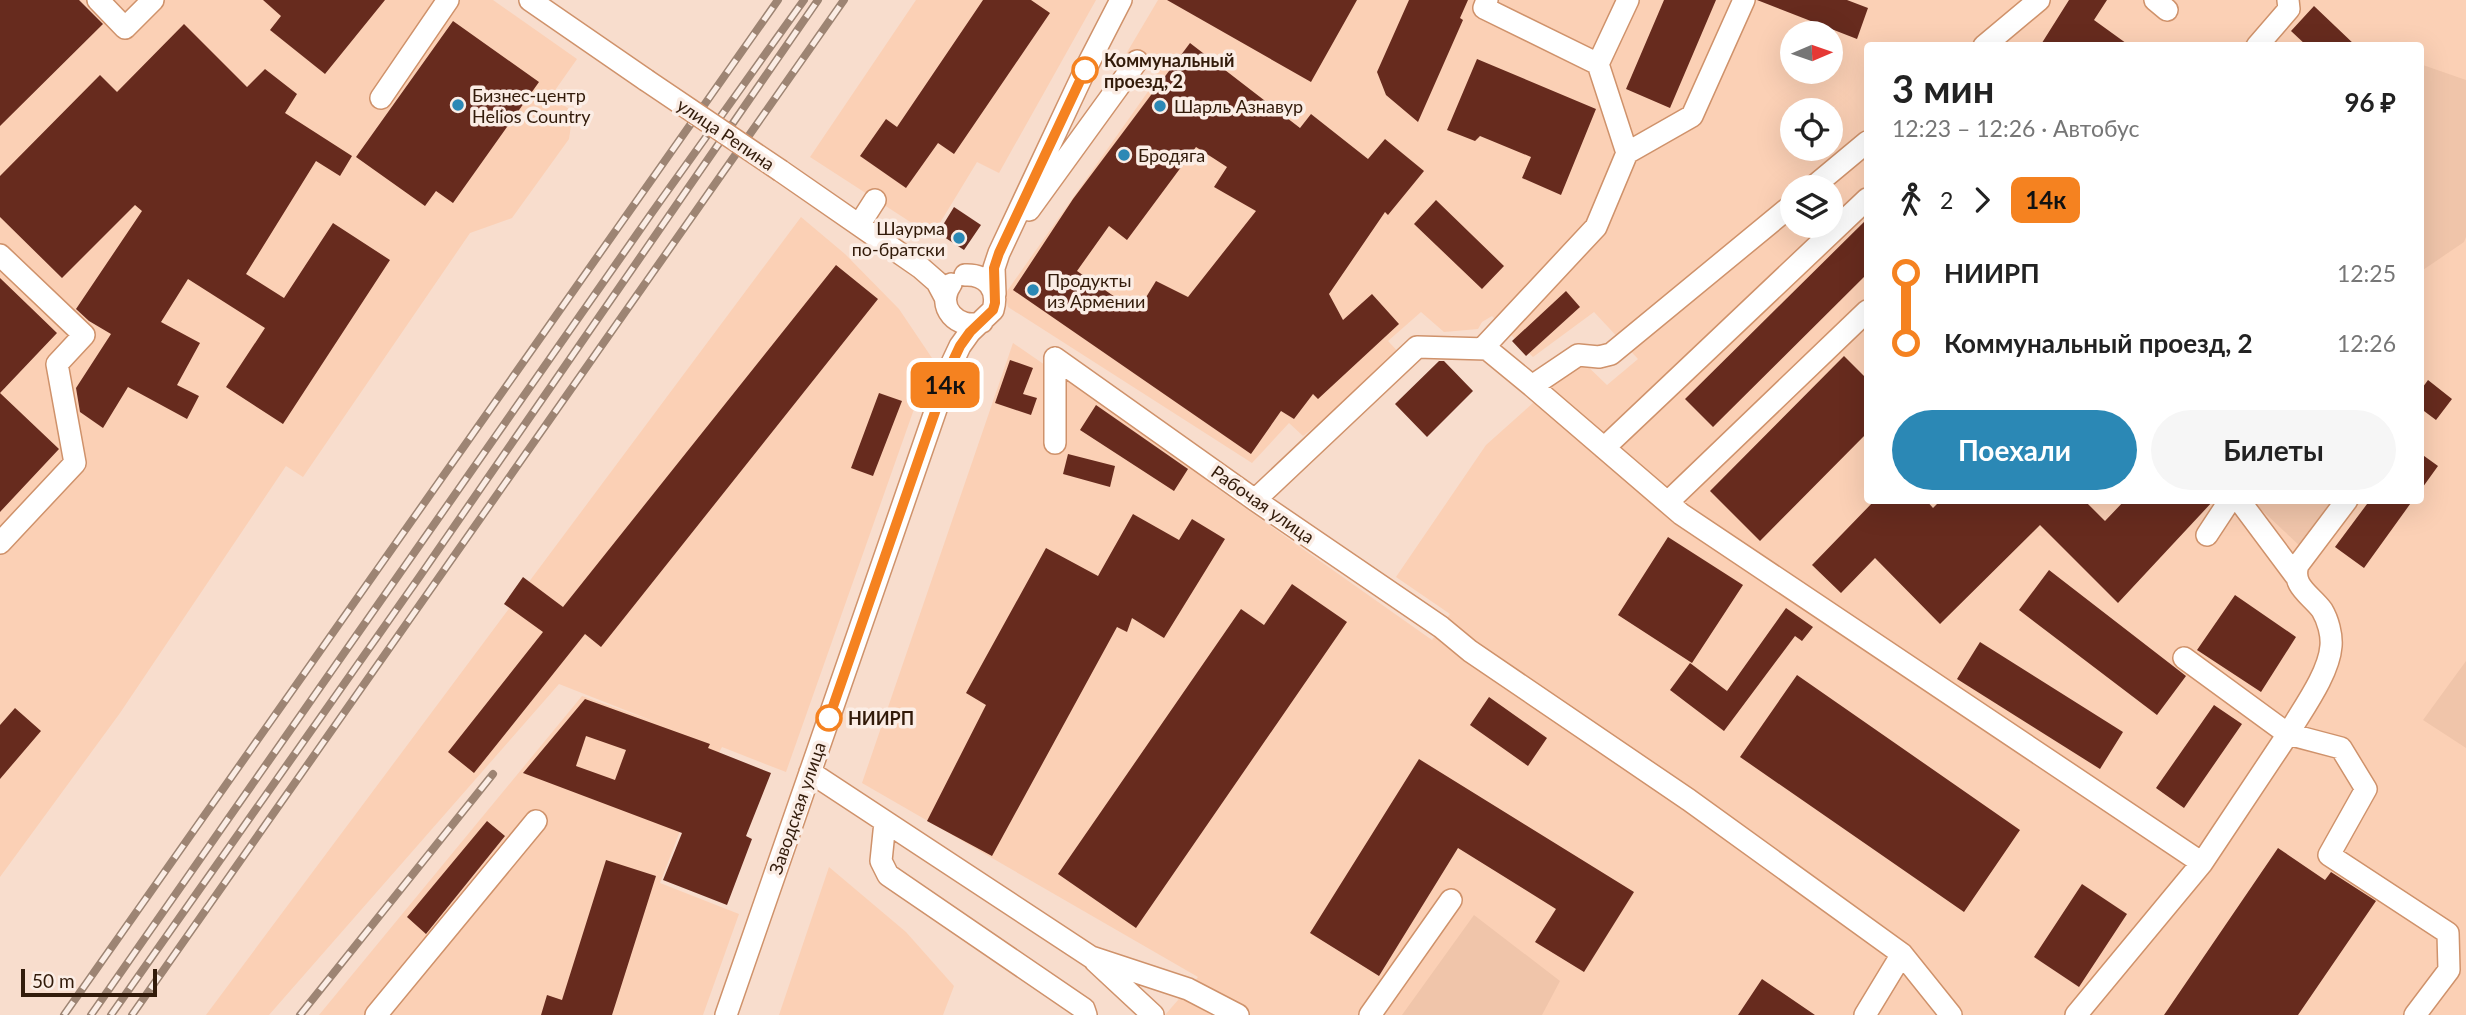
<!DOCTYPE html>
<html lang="ru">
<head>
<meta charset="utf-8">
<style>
  body { margin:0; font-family:Lato,sans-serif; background:#f6f6f6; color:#222; height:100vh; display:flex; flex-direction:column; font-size:26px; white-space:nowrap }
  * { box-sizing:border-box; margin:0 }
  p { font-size:23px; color:#767676 }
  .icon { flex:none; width:38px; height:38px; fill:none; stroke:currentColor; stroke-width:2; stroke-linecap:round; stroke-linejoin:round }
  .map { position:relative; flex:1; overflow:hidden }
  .side { position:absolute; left:1864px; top:42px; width:560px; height:462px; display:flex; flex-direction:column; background:#fff; border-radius:7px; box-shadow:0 7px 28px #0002 }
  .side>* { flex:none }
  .badge { padding:0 14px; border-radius:10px; font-size:24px; line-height:46px }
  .needle { width:46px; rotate:88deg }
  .controls { position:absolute; left:1780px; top:21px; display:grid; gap:14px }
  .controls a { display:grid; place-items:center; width:63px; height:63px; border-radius:50%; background:#fff; box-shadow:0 7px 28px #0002; font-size:35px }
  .scale { position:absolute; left:21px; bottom:18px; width:136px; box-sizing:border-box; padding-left:7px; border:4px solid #321b0a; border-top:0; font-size:19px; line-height:24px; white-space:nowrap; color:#321b0a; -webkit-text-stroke:5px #fbede5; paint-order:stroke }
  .map>.badge { position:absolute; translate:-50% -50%; box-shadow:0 0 0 4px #fff }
  .legs { display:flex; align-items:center; gap:10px; height:77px; padding:0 28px; font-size:23px }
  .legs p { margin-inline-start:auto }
  .overview { display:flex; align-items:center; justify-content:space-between; height:119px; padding:0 28px }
  h1 { font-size:38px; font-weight:700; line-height:52px }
  .button { display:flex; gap:14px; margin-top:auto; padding:14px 28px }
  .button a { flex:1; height:80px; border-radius:42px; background:#2b88b5; color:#fff; font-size:28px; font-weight:700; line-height:80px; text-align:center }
  .button a+a { background:#f6f6f6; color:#222 }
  ul { padding:0 28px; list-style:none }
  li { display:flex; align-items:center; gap:24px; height:70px; font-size:26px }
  li i { display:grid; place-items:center; width:10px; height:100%; margin:0 9px; background:currentColor }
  li i::after { content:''; width:18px; height:18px; margin:-9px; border:5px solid; border-radius:50%; background:#fff }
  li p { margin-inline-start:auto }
  li:first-child i { background:linear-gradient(#0000 50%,currentColor 0) }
  li:last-child i { background:linear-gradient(currentColor 50%,#0000 0) }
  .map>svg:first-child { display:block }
  .built { fill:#fbd0b5; fill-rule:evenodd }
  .green { fill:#f0c5aa }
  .building { fill:#672b1e; fill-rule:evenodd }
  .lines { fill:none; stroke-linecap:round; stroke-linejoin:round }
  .minor-casing { stroke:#cf926b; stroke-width:24 }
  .minor { stroke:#fff; stroke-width:21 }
  .rail-casing { stroke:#9d8473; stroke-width:8 }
  .rail { stroke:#fbede5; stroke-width:5; stroke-dasharray:16; stroke-linecap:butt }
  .minor-bridge-casing { stroke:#cf926b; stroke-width:24; stroke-linecap:butt }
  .minor-bridge { stroke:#fff; stroke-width:21 }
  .line-1-casing { stroke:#fff; stroke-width:16 }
  .line-1 { stroke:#f58220; stroke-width:10 }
  .stop-1-dot { fill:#fff; stroke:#f58220; stroke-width:3.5 }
  .poi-dot { fill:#2b88b5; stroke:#fbede5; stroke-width:2.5 }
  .labels { text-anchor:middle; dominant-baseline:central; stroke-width:7; stroke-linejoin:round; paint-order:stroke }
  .stop-label { font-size:18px; font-weight:bold; fill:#321b0a; stroke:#fbede5; text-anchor:start }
  .poi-label { font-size:18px; fill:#321b0a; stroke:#fbede5; text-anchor:start }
  .street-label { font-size:18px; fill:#321b0a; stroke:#fbede5 }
</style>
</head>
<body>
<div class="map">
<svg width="2466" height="1015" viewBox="0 0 2466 1015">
  <rect width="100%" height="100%" fill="#f8ddcd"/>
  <!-- built -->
  <path class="built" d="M0,0H493L577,59L551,96L573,112L569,139L512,218L470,233L303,477L286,466L120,713L0,877Z
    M916,0H1096L999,173L977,162L932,236L810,157Z
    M1158,0H2466V1015H1165L1198,977L862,783L1013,343L1212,480L1210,483L1218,489L1432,640L1450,614L1396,577L1486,445L1581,360L1607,385L1638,359L1594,312L1533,357L1492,316L1482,322L1478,329L1444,332L1421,312L1388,341L1403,357L1303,436L1289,423L1252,463L1008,307L1005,294L1159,76L1126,54ZM1792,33H1830V72H1792ZM1867,46H2420V500H1867ZM1792,110H1830V149H1792ZM1792,187H1830V226H1792Z
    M801,217L845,254L899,309L932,358L786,772L722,747L687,813L660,883L739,914L703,1015H319L582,696L658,723L559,684L269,1015H206Z
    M829,867L906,932L954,986L943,1015H779Z"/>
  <!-- green -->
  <path class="green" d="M2420,64L2466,80V237L2464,242L2420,272Z
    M2252,501H2338L2301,547Z
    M2466,661V748L2423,720Z
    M1474,915L1560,981L1542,1015H1402Z"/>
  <!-- building -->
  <path class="building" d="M0,0H79L103,24L0,126Z
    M263,0H385L325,74L270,30L281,16Z
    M983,0H1031L1050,13L954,154L938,143L906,188L860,156L886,119L897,127Z
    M1167,0H1357L1311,82Z
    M1409,0H1468L1460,18L1463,20L1418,122L1386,95L1377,72Z
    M1664,0H1716L1670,108L1626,89Z
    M1757,0H1847L1868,8L1857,39Z
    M2069,0H2107L2094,20L2130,46H2040Z
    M2314,6L2356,46H2307L2291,31Z
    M453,21L539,82L453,203L436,191L425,206L356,157Z
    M184,24L247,87L265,69L297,94L285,113L352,156L340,176L316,161L246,274L284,298L333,223L390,260L283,424L226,387L265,328L188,279L161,322L200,343L177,385L199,396L187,419L128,387L103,428L80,412L76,388L111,334L89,321L76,309L142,211L135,205L62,278L0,217V176L100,75L117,92Z
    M1190,43L1300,128L1311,114L1368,159L1385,139L1424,171L1388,215L1385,212L1329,294L1343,320L1372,294L1399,324L1318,399L1313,394L1294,419L1281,411L1251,454L1013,290L1073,199ZM1196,147L1227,167L1214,187L1256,211L1188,297L1156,281L1137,312L1077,271L1109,226L1127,240Z
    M1477,59L1596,109L1561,195L1522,178L1531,157L1480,136L1475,141L1447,130Z
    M1436,200L1504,266L1482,289L1414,224Z
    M954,207L981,225L964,250L938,233Z
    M1867,219V274L1713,427L1685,399Z
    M836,265L878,299L601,647L585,634L474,773L448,752L543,632L504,604L523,577L563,607Z
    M0,278L57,333L0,393L59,449L0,512Z
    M1566,291L1580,307L1526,356L1512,341Z
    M1844,356L1867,379V433L1760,541L1710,491Z
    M1010,360L1033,368L1023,394L1037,398L1031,415L995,403Z
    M1439,361H1444L1473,391L1427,437L1395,404Z
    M2428,380L2452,399L2436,420L2420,408V391Z
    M879,393L902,401L873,476L851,468Z
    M1096,405L1188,469L1174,491L1080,430Z
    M2420,453L2438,466L2420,491Z
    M1068,454L1115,466L1110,487L1063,474Z
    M1875,500H1926L1933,508L1941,500H2084L2105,521L2125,500H2214L2118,603L2040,525L1940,624L1875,558L1841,593L1812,565Z
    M2370,500H2413L2364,568L2335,547Z
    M1133,514L1179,540L1192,519L1225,539L1164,638L1132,618L1127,632L1117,627L992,856L927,821L986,705L966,693L1046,548L1098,576Z
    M1668,537L1743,585L1692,663L1618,615Z
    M2049,570L2186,676L2157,715L2019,610Z
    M1292,584L1347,622L1136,928L1058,874L1241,609L1264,625Z
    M2235,595L2296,637L2261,692L2197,650Z
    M1786,608L1813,627L1802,641L1795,636L1724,731L1670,690L1690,663L1727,691Z
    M1980,642L2123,732L2100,769L1957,679Z
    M1797,675L2020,830L1964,912L1740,757Z
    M1489,697L1547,738L1528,766L1470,725Z
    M585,699L710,744L708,748L771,773L746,836L752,839L727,905L663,880L682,833L523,773ZM586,736L626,750L615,780L576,766Z
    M2214,705L2242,724L2184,808L2156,788Z
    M15,708L41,731L0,779V725Z
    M1419,759L1634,892L1584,972L1535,942L1556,909L1458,848L1379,976L1310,933Z
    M487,821L505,836L426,934L407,917Z
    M2278,848L2325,880L2331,872L2376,901L2298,1015H2164Z
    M606,860L656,876L612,1015H541L547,995L562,1000Z
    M2082,884L2127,914L2079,987L2034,957Z
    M1762,979L1815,1015H1738Z"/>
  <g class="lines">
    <defs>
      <path id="minor" d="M98,0L125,28L153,0
        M530,0L646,80
        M2155,0L2167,10
        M1984,46L2039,0
        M2257,46L2289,9L2288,0
        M1598,64L1628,0
        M381,98L448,0
        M1627,153L1692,116L1744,0
        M781,171L921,268L937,282L945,297
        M1813,187L1867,142
        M1029,210L1137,61
        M859,225L875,200
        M0,255L84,335L57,364L75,463L0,543
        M951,284C935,307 958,331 982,322
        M995,294L994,268L999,253L1085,70L1121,0
        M1482,349L1596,227L1627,153L1598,64L1484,8L1487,0
        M1055,358L1255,500L1441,627L1470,651L1689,800L1902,954
        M1532,386L1681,514L2202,863
        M1055,443V358
        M1604,448L1867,199
        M1255,500L1417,347L1487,349L1532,386L1578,355L1599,357L1611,354L1792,205
        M2239,500L2295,575
        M2347,500L2298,565C2291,586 2311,595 2322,610C2328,620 2332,635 2331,646C2329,674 2302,710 2288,734L2341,748L2366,789L2329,855L2448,933L2449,970L2415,1015
        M1668,502L1867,311
        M2207,535L2230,500
        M810,772L1091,957L1188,989L1238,1015
        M885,822L881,861L888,875L1084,1009L1086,1015
        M1095,961L1153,1015
        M376,1015L536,821
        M726,1015L952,363L960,346L970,332L993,310C999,290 987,274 965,275
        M1370,1015L1451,900
        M1865,1015L1902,954L1951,1015
        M2076,1015L2202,863L2288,734L2184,658"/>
    </defs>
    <!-- minor casing -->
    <use href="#minor" class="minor-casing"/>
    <!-- minor -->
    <use href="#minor" class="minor"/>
    <defs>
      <path id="rail" d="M64,1015L778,0
        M91,1015L651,214L804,0
        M111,1015L420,576L818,0
        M132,1015L844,0
        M300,1015L493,774"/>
    </defs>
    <!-- rail casing -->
    <use href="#rail" class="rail-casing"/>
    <!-- rail -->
    <use href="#rail" class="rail"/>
    <defs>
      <path id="minor-bridge" d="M646,80L781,171"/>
    </defs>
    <!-- minor-bridge casing -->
    <use href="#minor-bridge" class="minor-bridge-casing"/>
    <!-- minor-bridge -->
    <use href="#minor-bridge" class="minor-bridge"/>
  </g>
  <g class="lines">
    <defs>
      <path id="line-1" d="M829,718L952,363L960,346L970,332L993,310L995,303L994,268L999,253L1085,70"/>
    </defs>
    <!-- line-1 casing -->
    <use href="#line-1" class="line-1-casing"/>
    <!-- line-1 -->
    <use href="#line-1" class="line-1"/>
  </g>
  <!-- markers -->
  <g class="stop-1-dot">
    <circle cx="1085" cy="70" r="12"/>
    <circle cx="829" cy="718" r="12"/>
  </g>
  <g class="poi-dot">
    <circle cx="458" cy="105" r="7"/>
    <circle cx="1160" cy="106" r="7"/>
    <circle cx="1124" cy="155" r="7"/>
    <circle cx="959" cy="238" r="7"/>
    <circle cx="1033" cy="290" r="7"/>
  </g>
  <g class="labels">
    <!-- stop labels -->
    <g class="stop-label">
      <text x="1104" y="60">Коммунальный<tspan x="1104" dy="21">проезд, 2</tspan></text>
      <text x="848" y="718">НИИРП</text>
    </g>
    <!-- poi labels -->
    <g class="poi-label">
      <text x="472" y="95">Бизнес-центр<tspan x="472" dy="21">Helios Country</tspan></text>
      <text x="1174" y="106">Шарль Азнавур</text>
      <text x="1138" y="155">Бродяга</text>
      <text x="945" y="228" text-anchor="end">Шаурма<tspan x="945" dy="21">по-братски</tspan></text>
      <text x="1047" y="280">Продукты<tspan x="1047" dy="21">из Армении</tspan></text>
    </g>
    <!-- street labels -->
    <g class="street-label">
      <text transform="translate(726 134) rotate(34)">улица Репина</text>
      <text transform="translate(1263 504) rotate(35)">Рабочая улица</text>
      <text transform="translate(797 808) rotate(-71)">Заводская улица</text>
    </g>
  </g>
</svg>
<div class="controls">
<a><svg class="needle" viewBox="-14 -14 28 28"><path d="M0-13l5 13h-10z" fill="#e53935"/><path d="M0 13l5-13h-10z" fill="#767676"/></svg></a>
<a><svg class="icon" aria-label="locate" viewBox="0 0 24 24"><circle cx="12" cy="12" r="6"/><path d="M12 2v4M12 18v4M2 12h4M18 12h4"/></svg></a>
<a><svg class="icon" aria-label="layers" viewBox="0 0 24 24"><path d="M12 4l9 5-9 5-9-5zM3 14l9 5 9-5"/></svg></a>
</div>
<div class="scale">50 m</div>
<b class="badge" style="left:945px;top:385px;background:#f58220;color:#111">14к</b>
<section class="side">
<div class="overview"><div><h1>3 мин</h1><p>12:23 – 12:26 · Автобус</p></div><b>96 ₽</b></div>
<div class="legs"><svg class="icon" aria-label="walk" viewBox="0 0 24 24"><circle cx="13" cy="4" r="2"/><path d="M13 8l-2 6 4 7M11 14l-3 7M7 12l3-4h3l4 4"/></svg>2<svg class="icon" aria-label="forward" viewBox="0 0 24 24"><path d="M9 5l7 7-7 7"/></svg><b class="badge" style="background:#f58220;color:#111">14к</b></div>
<ul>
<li><i style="color:#f58220"></i><b>НИИРП</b><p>12:25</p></li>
<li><i style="color:#f58220"></i><b>Коммунальный проезд, 2</b><p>12:26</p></li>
</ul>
<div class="button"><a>Поехали</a><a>Билеты</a></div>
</section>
</div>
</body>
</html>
